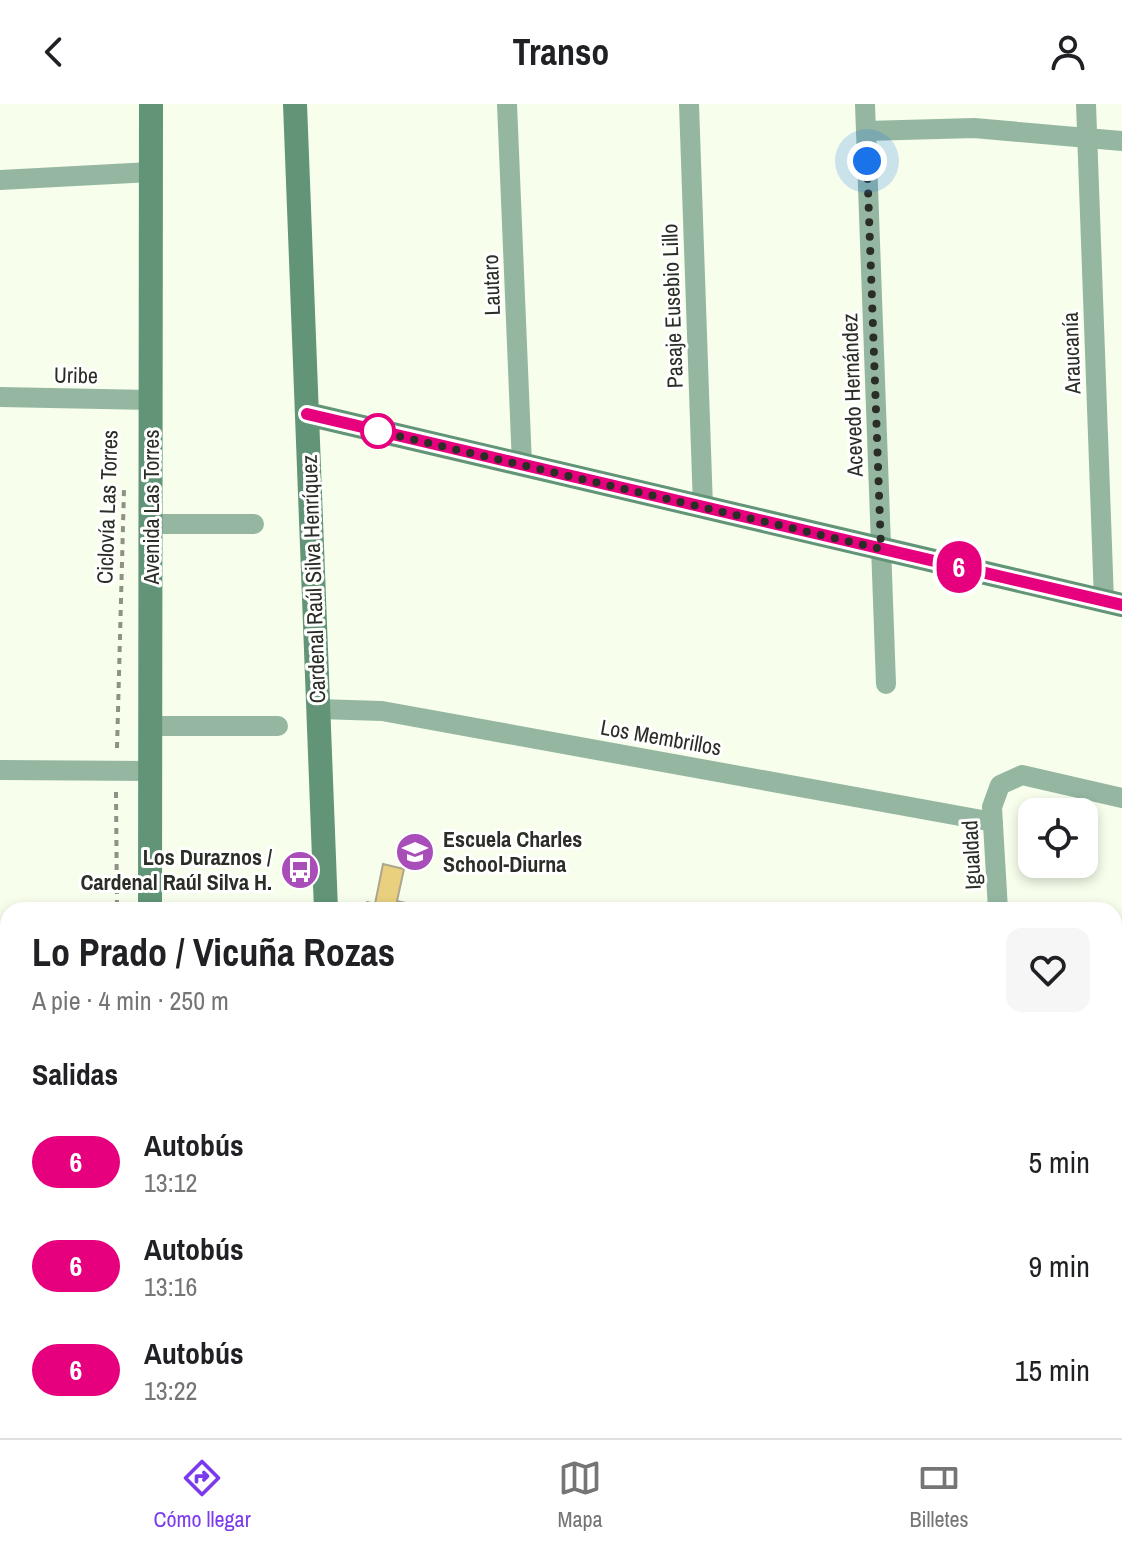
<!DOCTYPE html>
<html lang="es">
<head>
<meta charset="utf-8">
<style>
  body { margin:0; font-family:"Archivo Narrow",sans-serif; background:#f6f6f6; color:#202124; height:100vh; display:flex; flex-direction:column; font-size:30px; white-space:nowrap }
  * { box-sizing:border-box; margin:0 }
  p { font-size:26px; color:#757577 }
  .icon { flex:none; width:44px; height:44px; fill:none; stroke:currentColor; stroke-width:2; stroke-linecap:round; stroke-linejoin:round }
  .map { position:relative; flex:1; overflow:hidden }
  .sheet { position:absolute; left:0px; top:798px; width:1122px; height:536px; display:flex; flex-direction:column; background:#fff; border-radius:24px 24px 0 0; box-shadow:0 4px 12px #0003 }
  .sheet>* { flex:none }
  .badge { padding:0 16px; border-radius:26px; font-size:28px; line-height:52px }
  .tools { position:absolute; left:1018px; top:694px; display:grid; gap:16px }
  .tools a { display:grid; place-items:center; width:80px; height:80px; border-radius:16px; background:#fff; box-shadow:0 4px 12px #0003; font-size:40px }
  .you { position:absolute; width:40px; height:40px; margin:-20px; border:6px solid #fff; border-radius:50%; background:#1a73e8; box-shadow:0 0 0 12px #1a73e833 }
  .map>.badge { position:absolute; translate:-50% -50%; box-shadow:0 0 0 4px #fff }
  h2 { padding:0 32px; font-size:30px; line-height:72px }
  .round { display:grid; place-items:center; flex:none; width:84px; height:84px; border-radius:16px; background:#f6f6f6 }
  .head { display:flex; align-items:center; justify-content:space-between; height:136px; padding:0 32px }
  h1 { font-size:38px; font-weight:800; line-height:60px }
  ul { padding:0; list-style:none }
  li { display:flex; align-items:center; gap:24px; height:104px; padding:0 32px }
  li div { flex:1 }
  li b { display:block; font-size:30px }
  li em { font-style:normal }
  li .badge { min-width:88px; font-weight:700; text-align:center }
  header { display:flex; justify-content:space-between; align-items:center; height:104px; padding:0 32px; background:#fff; font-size:36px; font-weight:800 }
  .menu { display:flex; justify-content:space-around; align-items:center; height:112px; border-top:2px solid #e0e0e0; background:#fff; font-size:22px; color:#757577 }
  .menu a { display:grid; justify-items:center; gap:4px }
  .menu .active { color:#7c3aed }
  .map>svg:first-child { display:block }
  .building { fill:#e9d07e; stroke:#ada58f; stroke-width:2 }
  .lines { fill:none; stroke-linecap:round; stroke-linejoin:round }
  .path { stroke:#8e9286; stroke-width:4; stroke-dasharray:6 6; stroke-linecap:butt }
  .lane { stroke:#95b7a2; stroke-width:10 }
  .street { stroke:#95b7a2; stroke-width:20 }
  .secondary { stroke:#629577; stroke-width:24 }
  .line-casing { stroke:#fff; stroke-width:18 }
  .line { stroke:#e6007e; stroke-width:12 }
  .walk { stroke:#2b2e26; stroke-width:8; stroke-dasharray:0 14.4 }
  .stop-dot { fill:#fff; stroke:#e6007e; stroke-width:4 }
  .labels { text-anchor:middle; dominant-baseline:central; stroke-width:6; stroke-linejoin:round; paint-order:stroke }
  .street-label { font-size:22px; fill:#2b2e26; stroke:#fff }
  .poi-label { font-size:22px; font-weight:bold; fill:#2b2e26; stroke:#fff; text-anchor:start }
</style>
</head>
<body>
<header><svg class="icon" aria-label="back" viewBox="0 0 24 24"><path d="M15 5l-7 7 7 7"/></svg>Transo<svg class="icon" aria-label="person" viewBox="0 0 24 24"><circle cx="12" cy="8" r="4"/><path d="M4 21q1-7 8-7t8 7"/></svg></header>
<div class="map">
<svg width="1122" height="1334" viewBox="0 0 1122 1334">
  <rect width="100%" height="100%" fill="#f7feec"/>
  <!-- building -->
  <path class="building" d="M383,760L404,765L397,797L437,806H365L367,798L375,800Z"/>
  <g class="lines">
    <!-- path -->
    <path class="path" d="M117,644L124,385
      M116,688L117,806"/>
    <!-- lane -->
    <path class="lane" d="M0,846H8
      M852,1326L859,1334"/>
    <!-- street -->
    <path class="street" d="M507,0L522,361
      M689,0L703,403
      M865,0L886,580
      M1086,0L1104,497
      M866,27L974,24L1122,37
      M0,76L151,68
      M0,293L151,296
      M151,420H254
      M318,605L382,607L993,718
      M151,622H278
      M0,666L151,667
      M998,806L992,703L1000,681L1022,671L1122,694
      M1114,882L1122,884
      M0,990H8
      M1114,1062L1122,1064
      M0,1153H8
      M1114,1235L1122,1237
      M0,1330L146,1333
      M996,1334L997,1326"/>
    <!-- secondary -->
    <path class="secondary" d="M295,0L326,806
      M307,310L1122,501
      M150,806L151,0
      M345,1326V1334
      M146,1334V1326"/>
  </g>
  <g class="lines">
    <defs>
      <path id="line" d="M307,310L1122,501"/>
    </defs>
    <!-- line casing -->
    <use href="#line" class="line-casing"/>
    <!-- line -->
    <use href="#line" class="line"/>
    <!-- walk -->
    <path class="walk" d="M378,327L368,325L881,445L867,57"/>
  </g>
  <!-- icons -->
  <defs>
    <symbol id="school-disc" viewBox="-11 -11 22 22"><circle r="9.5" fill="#a94db8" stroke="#fff"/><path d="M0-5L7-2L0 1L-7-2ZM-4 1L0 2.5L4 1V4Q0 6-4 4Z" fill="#fff"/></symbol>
    <symbol id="bus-disc" viewBox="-11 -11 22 22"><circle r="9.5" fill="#a94db8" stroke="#fff"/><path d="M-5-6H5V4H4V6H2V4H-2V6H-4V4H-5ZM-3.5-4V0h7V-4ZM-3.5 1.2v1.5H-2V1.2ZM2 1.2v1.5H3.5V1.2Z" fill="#fff"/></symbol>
  </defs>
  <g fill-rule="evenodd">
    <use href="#school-disc" x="393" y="726" width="44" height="44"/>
    <use href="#bus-disc" x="278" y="744" width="44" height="44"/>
  </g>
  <!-- markers -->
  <circle class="stop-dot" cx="378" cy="327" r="16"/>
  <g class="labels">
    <!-- street labels -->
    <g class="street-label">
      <text transform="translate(491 181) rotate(-92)">Lautaro</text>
      <text transform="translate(672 202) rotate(-92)">Pasaje Eusebio Lillo</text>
      <text transform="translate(1071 249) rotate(-92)">Araucanía</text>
      <text transform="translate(76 271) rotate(1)">Uribe</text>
      <text transform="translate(852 291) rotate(-92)">Acevedo Hernández</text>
      <text transform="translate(107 403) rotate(-88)">Ciclovía Las Torres</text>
      <text transform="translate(151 403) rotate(-90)">Avenida Las Torres</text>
      <text transform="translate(313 475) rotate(-92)">Cardenal Raúl Silva Henríquez</text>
      <text transform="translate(661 633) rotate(10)">Los Membrillos</text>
      <text transform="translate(971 751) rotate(-93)">Igualdad</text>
    </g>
    <!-- poi labels -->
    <g class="poi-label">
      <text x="443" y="735">Escuela Charles<tspan x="443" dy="25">School-Diurna</tspan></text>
      <text x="272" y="753" text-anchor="end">Los Duraznos /<tspan x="272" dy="25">Cardenal Raúl Silva H.</tspan></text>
    </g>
  </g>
</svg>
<div class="tools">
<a><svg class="icon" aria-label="locate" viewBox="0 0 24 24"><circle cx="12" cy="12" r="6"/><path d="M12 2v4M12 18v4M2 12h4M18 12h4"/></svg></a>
</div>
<div class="you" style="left:867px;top:57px"></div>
<b class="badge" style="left:959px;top:463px;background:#e6007e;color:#fff">6</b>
<section class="sheet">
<div class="head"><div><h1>Lo Prado / Vicuña Rozas</h1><p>A pie · 4 min · 250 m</p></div><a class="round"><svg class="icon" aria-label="heart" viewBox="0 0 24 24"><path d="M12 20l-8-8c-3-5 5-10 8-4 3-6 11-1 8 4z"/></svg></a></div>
<h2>Salidas</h2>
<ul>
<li><span class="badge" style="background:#e6007e;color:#fff">6</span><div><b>Autobús</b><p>13:12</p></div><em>5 min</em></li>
<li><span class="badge" style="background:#e6007e;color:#fff">6</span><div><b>Autobús</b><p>13:16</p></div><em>9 min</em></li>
<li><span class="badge" style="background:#e6007e;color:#fff">6</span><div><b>Autobús</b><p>13:22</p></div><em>15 min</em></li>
</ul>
</section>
</div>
<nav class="menu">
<a class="active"><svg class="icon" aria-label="directions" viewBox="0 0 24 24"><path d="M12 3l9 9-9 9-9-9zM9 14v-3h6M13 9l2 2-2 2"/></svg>Cómo llegar</a>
<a><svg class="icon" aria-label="map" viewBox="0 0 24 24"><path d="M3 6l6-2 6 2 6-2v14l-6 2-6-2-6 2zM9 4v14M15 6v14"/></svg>Mapa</a>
<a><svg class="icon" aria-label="tickets" viewBox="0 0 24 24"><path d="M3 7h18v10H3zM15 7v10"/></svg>Billetes</a>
</nav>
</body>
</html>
